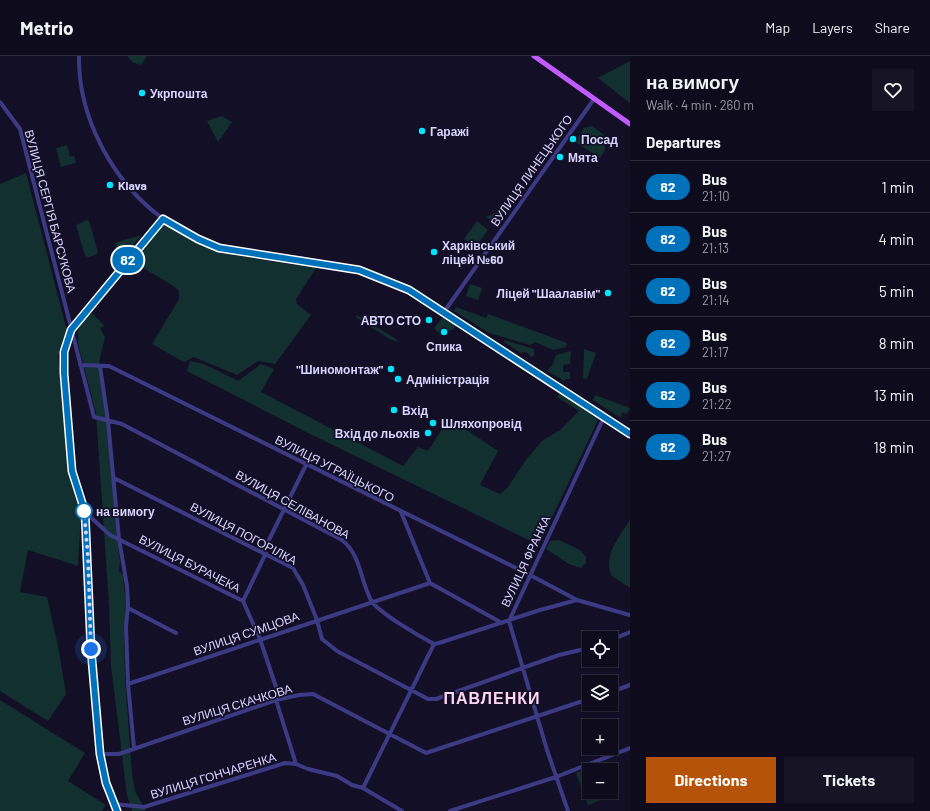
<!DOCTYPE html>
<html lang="en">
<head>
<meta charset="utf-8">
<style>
  body { margin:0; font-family:Barlow,sans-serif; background:#171425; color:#f1f3f6; height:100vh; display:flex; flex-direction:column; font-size:15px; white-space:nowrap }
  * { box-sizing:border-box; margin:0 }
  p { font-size:13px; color:#9b9ba3 }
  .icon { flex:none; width:22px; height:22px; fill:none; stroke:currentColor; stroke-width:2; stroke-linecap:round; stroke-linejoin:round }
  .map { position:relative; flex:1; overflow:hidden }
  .panel { display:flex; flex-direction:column; background:#0e0b1c; width:300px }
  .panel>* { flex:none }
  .badge { padding:0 8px; border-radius:13px; font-size:14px; line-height:26px }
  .buttons { position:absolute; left:582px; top:575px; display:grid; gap:8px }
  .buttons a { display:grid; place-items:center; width:36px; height:36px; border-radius:0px; background:#0e0b1c; box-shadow:0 1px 3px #0004,0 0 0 1px #2e2b3b; font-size:20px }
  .you { position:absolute; width:20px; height:20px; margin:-10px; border:3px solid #fff; border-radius:50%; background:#1a73e8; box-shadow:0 0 0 6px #1a73e833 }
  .map>.badge { position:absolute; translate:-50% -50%; box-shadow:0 0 0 2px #fff }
  h2 { padding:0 16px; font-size:15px; line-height:36px }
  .round { display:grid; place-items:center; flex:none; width:42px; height:42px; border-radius:0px; background:#171425 }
  .headline { display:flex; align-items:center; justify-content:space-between; height:68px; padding:0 16px }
  h1 { font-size:19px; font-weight:700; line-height:30px }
  .cta { display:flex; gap:8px; margin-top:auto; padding:8px 16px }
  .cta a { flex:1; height:46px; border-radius:0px; background:#b45309; color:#fff; font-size:16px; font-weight:700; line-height:46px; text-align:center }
  .cta a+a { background:#171425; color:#f1f3f6 }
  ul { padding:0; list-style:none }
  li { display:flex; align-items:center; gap:12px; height:52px; padding:0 16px; border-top:1px solid #2e2b3b }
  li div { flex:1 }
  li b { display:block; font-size:15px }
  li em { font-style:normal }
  li .badge { min-width:44px; font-weight:700; text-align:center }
  header { display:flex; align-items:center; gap:24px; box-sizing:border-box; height:56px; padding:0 20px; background:#0e0b1c; border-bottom:1px solid #2e2b3b }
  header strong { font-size:19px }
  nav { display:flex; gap:22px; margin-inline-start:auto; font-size:14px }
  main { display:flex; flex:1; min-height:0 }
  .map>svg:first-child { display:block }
  .green { fill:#12302f }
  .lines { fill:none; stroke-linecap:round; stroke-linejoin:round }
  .minor { stroke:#3d3a85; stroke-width:4 }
  .major { stroke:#c25bff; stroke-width:5 }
  .line-casing { stroke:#fff; stroke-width:9 }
  .line { stroke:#0072bc; stroke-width:6 }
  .walk { stroke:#d9d4ff; stroke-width:4; stroke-dasharray:0 7.2 }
  .poi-dot { fill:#00e5ff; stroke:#130f26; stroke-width:1.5 }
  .stop-dot { fill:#fff; stroke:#0072bc; stroke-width:2 }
  .labels { text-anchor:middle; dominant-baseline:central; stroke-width:3.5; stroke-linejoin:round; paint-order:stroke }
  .poi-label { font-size:12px; font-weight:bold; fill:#d9d4ff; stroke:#130f26; text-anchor:start }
  .street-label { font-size:12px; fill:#d9d4ff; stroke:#130f26 }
  .stop-label { font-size:12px; font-weight:bold; fill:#d9d4ff; stroke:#130f26; text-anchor:start }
  .district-label { font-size:16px; font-weight:bold; letter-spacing:1px; fill:#ffd6f0; stroke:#130f26 }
</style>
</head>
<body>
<header>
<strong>Metrio</strong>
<nav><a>Map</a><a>Layers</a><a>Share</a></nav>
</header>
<main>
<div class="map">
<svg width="630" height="755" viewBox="0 0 630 755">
  <rect width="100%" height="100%" fill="#130f26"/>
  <!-- green -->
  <path class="green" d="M127,0H147L141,9L134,7Z
    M630,5V47L598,22Z
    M221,60L232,66L218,86L207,65Z
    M592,70L603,78L605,94L600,102L575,86L584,72Z
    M67,89L70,101L74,100L76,107L61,111L56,92Z
    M26,117L67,275L58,300L62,328L68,416L81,459L78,510L28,494L20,536L47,541L58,590L66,638L48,665L0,635V128Z
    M497,156L503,161L497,169L486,161Z
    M87,164L89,165L98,196L96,199L89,201L85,200L76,169Z
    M477,165L488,174L475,192L464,183Z
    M161,166L166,167L219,197L316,212L296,243L297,248L311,259L275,308L258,305L237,319L194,301L184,306L152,288L179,243V235L175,231L130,204Z
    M141,179L121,204L115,187Z
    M470,228L482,232L478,244L466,240Z
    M456,251L486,262L488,258L567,287L566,291L553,294L535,286L530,289L489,277L454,255Z
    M92,257L105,270L100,272L105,281L99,307L105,341L115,450L114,457L120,506L119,515L123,519L126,547L124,572L125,621L132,718L135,735L146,755H132L127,739L111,610L109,549L96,357L78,288V274L85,262Z
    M357,259L393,281L399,286L391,284L356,261Z
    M444,260L455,267L456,270L453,274L442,275L443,279H441L434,272Z
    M505,284L534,293V300L531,301L526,296L521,297L504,286Z
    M584,293L596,297L587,323L583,322Z
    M571,295L570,308L563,309V316H570V323H566L564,325L547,315L553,308L556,299Z
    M190,305L204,308L238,325L261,308L274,313L261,336L403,410L418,391L428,395L449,362L498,395L480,429L500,438L508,431L525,405L542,385L560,374L579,355L557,341L560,337L599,362L539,489L308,377L187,315Z
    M595,339L630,352V353L626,358L622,356L621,362L593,344Z
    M630,464V532L612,520C602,500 620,480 630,464Z
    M559,484L580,494L586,501V507L581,512L569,508L546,493L550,485Z
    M0,644L85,697L68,725L106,749L102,755H0Z
    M596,709L598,714H589V736H607L609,741L588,749L576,717Z"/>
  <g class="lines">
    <!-- minor -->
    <path class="minor" d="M79,0C78,62 113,126 162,162C179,175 200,184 219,192L359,214L409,234L630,379
      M0,46L20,73L94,361L122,368L342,484C361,499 360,524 371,544C377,556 421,581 434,588L439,587L540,554L577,544L630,559
      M444,256L594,43
      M80,309L109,310L530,519L577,544
      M100,310L108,365L119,483L127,530L128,549L126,570L128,628L134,692
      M114,422L293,512L303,529L317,564L322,583L337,595L428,643H436L559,599L589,592
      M85,456L110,479L243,545L260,583L280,643
      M263,496L306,409
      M430,527L502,567
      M243,545L266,497
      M128,552L176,577
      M611,584L630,576
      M128,628L430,527L401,456
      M611,636L630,629
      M276,644L296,708
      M100,698H119L276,644L299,639L313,638L426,697L589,643
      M363,732L434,588
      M114,748L144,751L285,707L296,708L308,713L337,720L352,729L363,732L402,755
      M117,755L106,727L100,698L91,593L85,456L72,415L65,317L64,296L71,274L163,163
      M450,755L556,721L630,692
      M568,755L547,694L509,565L604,361"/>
    <!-- major -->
    <path class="major" d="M534,0L630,68"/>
  </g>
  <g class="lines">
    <defs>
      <path id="line" d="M117,755L106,727L100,698L91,593L85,456L72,415L64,317V296L71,274L163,163L198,183L219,192L359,214L409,234L630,378"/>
    </defs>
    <!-- line casing -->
    <use href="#line" class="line-casing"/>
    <!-- line -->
    <use href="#line" class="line"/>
    <!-- walk -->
    <path class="walk" d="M84,455L88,501L91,593"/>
  </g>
  <!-- markers -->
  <g class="poi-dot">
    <circle cx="142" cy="37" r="4"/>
    <circle cx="422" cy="75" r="4"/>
    <circle cx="573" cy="83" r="4"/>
    <circle cx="560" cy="101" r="4"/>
    <circle cx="110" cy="129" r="4"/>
    <circle cx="434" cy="196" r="4"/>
    <circle cx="608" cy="237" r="4"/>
    <circle cx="429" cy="264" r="4"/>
    <circle cx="444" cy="276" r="4"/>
    <circle cx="391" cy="313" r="4"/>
    <circle cx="398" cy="323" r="4"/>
    <circle cx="394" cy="354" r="4"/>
    <circle cx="433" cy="367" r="4"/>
    <circle cx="428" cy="377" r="4"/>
  </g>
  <circle class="stop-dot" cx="84" cy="455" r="8"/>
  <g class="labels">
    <!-- poi labels -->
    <g class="poi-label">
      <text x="150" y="37">Укрпошта</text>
      <text x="430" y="75">Гаражі</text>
      <text x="581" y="83">Посад</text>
      <text x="568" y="101">Мята</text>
      <text x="118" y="129">Klava</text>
      <text x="442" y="189">Харківський<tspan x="442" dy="14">ліцей №60</tspan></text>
      <text x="600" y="237" text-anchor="end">Ліцей "Шаалавім"</text>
      <text x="421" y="264" text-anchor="end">АВТО СТО</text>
      <text x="444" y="290" text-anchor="middle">Спика</text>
      <text x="383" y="313" text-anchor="end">"Шиномонтаж"</text>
      <text x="406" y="323">Адміністрація</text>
      <text x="402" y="354">Вхід</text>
      <text x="441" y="367">Шляхопровід</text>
      <text x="420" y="377" text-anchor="end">Вхід до льохів</text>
    </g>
    <!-- street labels -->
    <g class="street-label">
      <text transform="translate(531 114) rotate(-55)">ВУЛИЦЯ ЛИНЕЦЬКОГО</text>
      <text transform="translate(51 155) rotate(75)">ВУЛИЦЯ СЕРГІЯ БАРСУКОВА</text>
      <text transform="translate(335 412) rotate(27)">ВУЛИЦЯ УГРАЇЦЬКОГО</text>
      <text transform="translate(293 448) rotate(29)">ВУЛИЦЯ СЕЛІВАНОВА</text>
      <text transform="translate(244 477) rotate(28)">ВУЛИЦЯ ПОГОРІЛКА</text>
      <text transform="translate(525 505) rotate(-65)">ВУЛИЦЯ ФРАНКА</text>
      <text transform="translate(190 507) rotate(27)">ВУЛИЦЯ БУРАЧЕКА</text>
      <text transform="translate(246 577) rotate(-19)">ВУЛИЦЯ СУМЦОВА</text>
      <text transform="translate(237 648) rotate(-17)">ВУЛИЦЯ СКАЧКОВА</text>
      <text transform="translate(213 719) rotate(-17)">ВУЛИЦЯ ГОНЧАРЕНКА</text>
    </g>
    <!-- stop labels -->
    <g class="stop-label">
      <text x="96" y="455">на вимогу</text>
    </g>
    <!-- district labels -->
    <g class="district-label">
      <text x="492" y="641">ПАВЛЕНКИ</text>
    </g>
  </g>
</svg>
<div class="buttons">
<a><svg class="icon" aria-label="locate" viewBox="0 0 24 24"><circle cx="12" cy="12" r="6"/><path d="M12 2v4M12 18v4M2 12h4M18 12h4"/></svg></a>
<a><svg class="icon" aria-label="layers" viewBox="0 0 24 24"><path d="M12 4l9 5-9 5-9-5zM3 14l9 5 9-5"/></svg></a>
<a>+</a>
<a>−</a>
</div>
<div class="you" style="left:91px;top:593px"></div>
<b class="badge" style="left:128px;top:204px;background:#0072bc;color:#fff">82</b>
</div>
<section class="panel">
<div class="headline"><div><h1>на вимогу</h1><p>Walk · 4 min · 260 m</p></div><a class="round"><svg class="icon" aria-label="heart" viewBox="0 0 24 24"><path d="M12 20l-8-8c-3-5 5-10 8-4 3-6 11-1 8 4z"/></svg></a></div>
<h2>Departures</h2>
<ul>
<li><span class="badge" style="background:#0072bc;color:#fff">82</span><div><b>Bus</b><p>21:10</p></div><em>1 min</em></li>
<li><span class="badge" style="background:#0072bc;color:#fff">82</span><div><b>Bus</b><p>21:13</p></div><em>4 min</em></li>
<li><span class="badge" style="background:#0072bc;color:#fff">82</span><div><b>Bus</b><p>21:14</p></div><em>5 min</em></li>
<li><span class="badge" style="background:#0072bc;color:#fff">82</span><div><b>Bus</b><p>21:17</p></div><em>8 min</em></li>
<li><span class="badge" style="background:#0072bc;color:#fff">82</span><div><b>Bus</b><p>21:22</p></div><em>13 min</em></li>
<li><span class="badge" style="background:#0072bc;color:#fff">82</span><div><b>Bus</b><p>21:27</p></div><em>18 min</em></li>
</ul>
<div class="cta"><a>Directions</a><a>Tickets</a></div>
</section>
</main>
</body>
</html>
